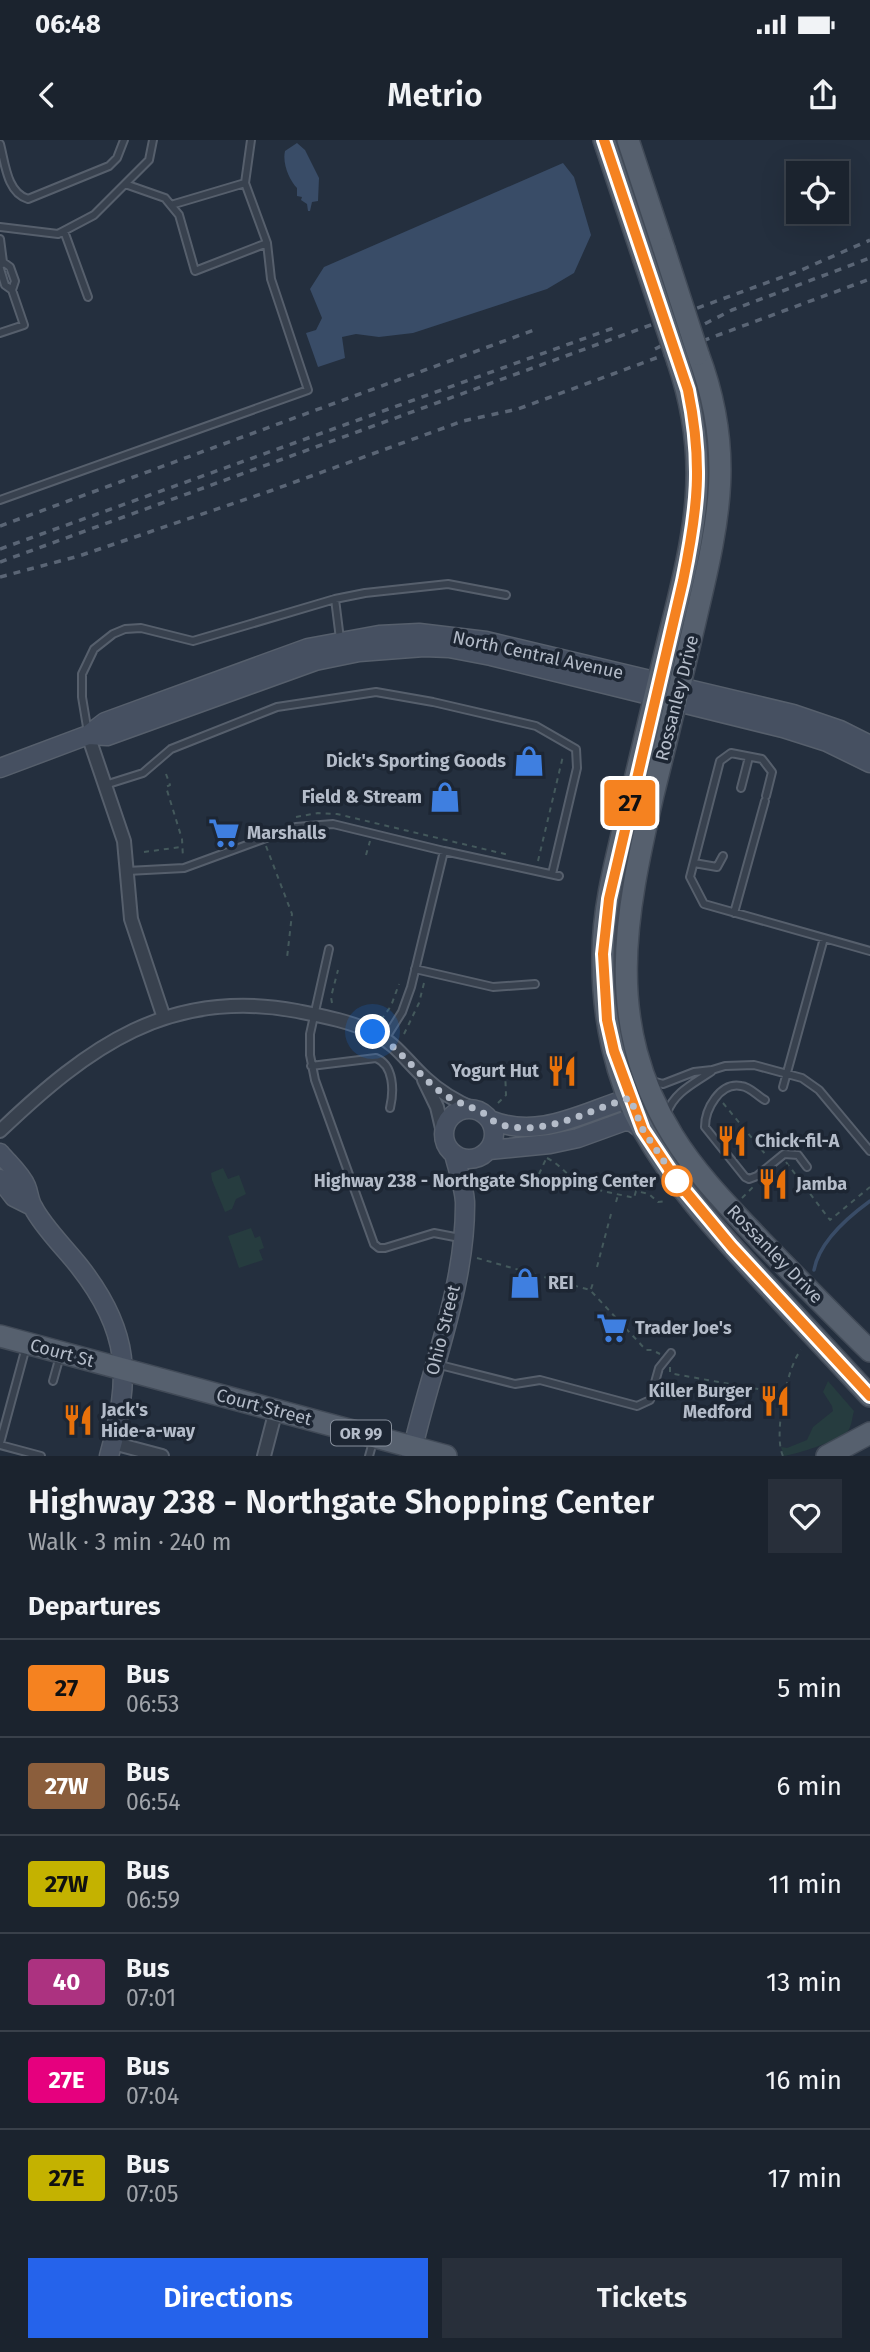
<!DOCTYPE html>
<html lang="en">
<head>
<meta charset="utf-8">
<style>
  body { margin:0; font-family:"Fira Sans",sans-serif; background:#282f3a; color:#f1f3f6; height:100vh; display:flex; flex-direction:column; font-size:26px; white-space:nowrap }
  * { box-sizing:border-box; margin:0 }
  p { font-size:23px; color:#a0a4aa }
  .icon { flex:none; width:38px; height:38px; fill:none; stroke:currentColor; stroke-width:2; stroke-linecap:round; stroke-linejoin:round }
  .map { position:relative; height:1316px; overflow:hidden }
  .sheet { display:flex; flex-direction:column; background:#1b232e; flex:1 }
  .sheet>* { flex:none }
  .badge { padding:0 14px; border-radius:5px; font-size:24px; line-height:46px }
  .tools { position:absolute; left:786px; top:21px; display:grid; gap:14px }
  .tools a { display:grid; place-items:center; width:63px; height:63px; border-radius:0px; background:#1b232e; box-shadow:0 7px 28px #0002,0 0 0 2px #39404a; font-size:35px }
  .you { position:absolute; width:35px; height:35px; margin:-18px; border:5px solid #fff; border-radius:50%; background:#1a73e8; box-shadow:0 0 0 10px #1a73e833 }
  .map>.badge { position:absolute; translate:-50% -50%; box-shadow:0 0 0 4px #fff }
  h2 { padding:0 28px; font-size:26px; line-height:63px }
  .round { display:grid; place-items:center; flex:none; width:74px; height:74px; border-radius:0px; background:#282f3a }
  .overview { display:flex; align-items:center; justify-content:space-between; height:119px; padding:0 28px }
  h1 { font-size:33px; font-weight:600; line-height:52px }
  .primary-button { display:flex; gap:14px; margin-top:auto; padding:14px 28px }
  .primary-button a { flex:1; height:80px; border-radius:0px; background:#2563eb; color:#fff; font-size:28px; font-weight:600; line-height:80px; text-align:center }
  .primary-button a+a { background:#282f3a; color:#f1f3f6 }
  ul { padding:0; list-style:none }
  li { display:flex; align-items:center; gap:21px; height:98px; padding:0 28px; border-top:2px solid #39404a }
  li div { flex:1 }
  li b { display:block; font-size:26px }
  li em { font-style:normal }
  li .badge { min-width:77px; font-weight:700; text-align:center }
  .status { display:flex; justify-content:space-between; align-items:center; height:49px; padding:0 35px; background:#1b232e; direction:ltr }
  .status svg { height:19px; fill:currentColor }
  header { display:flex; justify-content:space-between; align-items:center; height:91px; padding:0 28px; background:#1b232e; font-size:32px; font-weight:600 }
  .map>svg:first-child { display:block }
  .green { fill:#263c3f }
  .water { fill:#394c67 }
  .lines { fill:none; stroke-linecap:round; stroke-linejoin:round }
  .stream { stroke:#394c67; stroke-width:3.5 }
  .lane-casing { stroke:#565f6c; stroke-width:10 }
  .street-casing { stroke:#565f6c; stroke-width:16 }
  .secondary-casing { stroke:#565f6c; stroke-width:21 }
  .primary-casing { stroke:#414a57; stroke-width:24 }
  .path { stroke:#44595c; stroke-width:2; stroke-dasharray:5 5; stroke-linecap:butt }
  .lane { stroke:#38414e; stroke-width:6 }
  .street { stroke:#38414e; stroke-width:12 }
  .secondary { stroke:#465061; stroke-width:18 }
  .primary { stroke:#56606e; stroke-width:21 }
  .rail { stroke:#5a6575; stroke-width:3.5; stroke-dasharray:7 7; stroke-linecap:butt }
  .primary-bridge-casing { stroke:#414a57; stroke-width:24; stroke-linecap:butt }
  .primary-bridge { stroke:#56606e; stroke-width:21 }
  .line-casing { stroke:#fff; stroke-width:16 }
  .line { stroke:#f58220; stroke-width:10 }
  .walk { stroke:#b4bcc9; stroke-width:7; stroke-dasharray:0 12.6 }
  .stop-dot { fill:#fff; stroke:#f58220; stroke-width:3.5 }
  .labels { text-anchor:middle; dominant-baseline:central; stroke-width:7; stroke-linejoin:round; paint-order:stroke }
  .shield { fill:#1d2633; stroke:#878f9c; stroke-width:2 }
  .shield-label { font-size:16px; font-weight:bold; fill:#b4bcc9 }
  .street-label { font-size:18px; fill:#b4bcc9; stroke:#1d2633 }
  .poi-label { font-size:18px; font-weight:bold; fill:#b4bcc9; stroke:#1d2633; text-anchor:start }
  .stop-label { font-size:18px; font-weight:bold; fill:#b4bcc9; stroke:#1d2633; text-anchor:end }
</style>
</head>
<body>
<div class="status"><b>06:48</b><svg viewBox="0 0 49 12"><path d="M0 12V9h3v3zM5 12V6h3v6zM10 12V3h3v9zM15 12V0h3v12zM26 1h20v11H26zM47 4h2v5h-2z"/></svg></div>
<header><svg class="icon" aria-label="back" viewBox="0 0 24 24"><path d="M15 5l-7 7 7 7"/></svg>Metrio<svg class="icon" aria-label="share" viewBox="0 0 24 24"><path d="M12 15V3M7 8l5-5 5 5M5 13v7h14v-7"/></svg></header>
<div class="map">
<svg width="870" height="1316" viewBox="0 0 870 1316">
  <rect width="100%" height="100%" fill="#242f3e"/>
  <!-- green -->
  <path class="green" d="M223,1028L228,1039L239,1035L246,1054L236,1059L232,1069L225,1072L212,1040L211,1033Z
    M251,1088L255,1098L260,1096L264,1108L259,1110L263,1120L239,1128L228,1096Z
    M828,1241L854,1271C852,1277 852,1287 847,1292C838,1301 797,1314 784,1316L781,1307L787,1308L807,1300L813,1287L833,1271L832,1266L823,1252Z"/>
  <!-- water -->
  <path class="water" d="M297,3L305,10L319,38L318,61L312,62L310,71H308L307,64L301,60L302,57L297,56V48C290,41 282,24 285,11Z
    M563,23L574,37L591,95L574,133L547,149L413,193L379,197L356,194L342,197L345,218L318,227L306,193L316,190L322,178L310,149L324,127Z"/>
  <g class="lines">
    <!-- stream -->
    <path class="stream" d="M814,1130C819,1102 848,1077 870,1061"/>
    <defs>
      <path id="lane" d="M0,4C5,23 7,53 28,59L109,26L117,18L124,0
        M125,44L165,58L179,75L195,131L267,103L245,43L251,0
        M171,65L245,43
        M0,87L58,94L94,75L149,20L153,0
        M64,91L88,157
        M0,99L3,122L1,125
        M3,122L10,127L15,141L12,150
        M0,129L5,145L12,150L24,185L0,193
        M0,360L308,250L271,139L267,103
        M335,459L340,499
        M88,593L82,557V534L94,509L113,494L125,489L141,488L193,501L335,459L365,453L448,444L506,455
        M105,645L143,633L171,609L277,567L376,552L433,562L536,586L576,609L577,628L552,734
        M741,648L749,617
        M766,656L772,632L762,619L731,613L720,621L690,737L704,764L870,811
        M444,711L559,736
        M694,723L717,727L723,716
        M127,731L184,728L296,687L333,684L444,711L411,847L402,872L385,899
        M734,773L765,661
        M329,809L310,894V915L315,940L374,1104L379,1108H385L434,1093L460,1098
        M415,829L493,847L535,844
        M311,926L376,918C394,925 394,951 390,968
        M652,941L663,944L694,932L712,930L725,926L754,925L802,938L819,950L870,1011
        M783,947L824,798
        M765,960C757,956 751,947 741,946C720,942 705,969 705,987L745,1037L749,1039L757,1036L784,1014L798,1015L807,1027
        M667,973C674,952 695,943 712,931
        M436,1224L515,1244L540,1240L637,1266L650,1260L659,1228L671,1213
        M53,1241L60,1216
        M0,1303L26,1207
        M0,1305L41,1316
        M369,1316L373,1302"/>
      <path id="street" d="M88,595L124,701L131,779L164,878
        M424,940L437,967L444,997
        M0,991C88,907 169,847 297,871C322,876 350,881 374,893C397,904 407,922 425,938C440,952 455,961 474,969
        M113,1303L162,1316
        M264,1316L276,1270"/>
      <path id="secondary" d="M88,595L107,596L315,521L359,512L424,507L449,508L491,516L783,588L827,602L870,623
        M0,628L88,595L105,582L308,508L379,495L419,493L486,501L793,574L840,590L870,605
        M444 994a25 25 0 1 1 50 0a25 25 0 1 1-50 0Z
        M490,980C540,1000 583,972 630,958
        M489,1010L550,1004L578,998L625,981L632,982L643,990
        M0,1013C8,1023 21,1034 26,1046C29,1053 29,1061 33,1067C43,1087 65,1108 79,1126C131,1192 131,1238 109,1316
        M0,1039L14,1057L32,1066
        M411,1316C429,1233 466,1148 465,1062C464,1046 458,1030 454,1014"/>
      <path id="primary" d="M604,0L643,117
        M628,0L664,109
        M698,214C734,309 720,377 697,473C683,534 668,594 653,655C625,776 603,883 673,996C697,1035 730,1068 761,1101C797,1138 833,1175 870,1211
        M678,222C713,325 694,396 669,497C655,554 642,612 628,669C617,716 603,766 603,815C602,875 615,939 644,991C675,1046 719,1093 761,1139C797,1178 834,1217 870,1256
        M0,1196L446,1316
        M827,1316L870,1293"/>
    </defs>
    <!-- lane casing -->
    <use href="#lane" class="lane-casing"/>
    <!-- street casing -->
    <use href="#street" class="street-casing"/>
    <!-- secondary casing -->
    <use href="#secondary" class="secondary-casing"/>
    <!-- primary casing -->
    <use href="#primary" class="primary-casing"/>
    <!-- path -->
    <path class="path" d="M166,634L170,645L166,647L182,699L183,718
      M296,677L318,673L337,674L509,715
      M266,706L292,774L287,818
      M144,712L181,707
      M366,715L370,701
      M538,721L563,616
      M332,863L331,857L338,830
      M381,880L391,866L399,844
      M404,894L419,863L425,839
      M498,963L506,955L505,929
      M723,963L766,1015
      M547,1018C559,1024 564,1032 574,1039C590,1051 616,1053 634,1058L636,1051L649,1054L658,1062L666,1061
      M786,1022L830,1080L870,1047
      M539,1034L546,1019
      M742,1058L753,1047
      M616,1062L618,1055
      M477,1118L590,1150L646,1210H652L660,1214
      M597,1127L611,1074
      M591,1149L594,1140
      M670,1227V1232L674,1234L786,1254
      M783,1316C773,1296 787,1226 801,1210"/>
    <!-- lane -->
    <use href="#lane" class="lane"/>
    <!-- street -->
    <use href="#street" class="street"/>
    <!-- secondary -->
    <use href="#secondary" class="secondary"/>
    <!-- primary -->
    <use href="#primary" class="primary"/>
    <!-- rail -->
    <path class="rail" d="M655,209L732,170L870,118
      M0,386L534,190
      M0,409L619,186
      M0,422L799,131L870,100
      M0,437L79,416L270,351L463,281L518,269L870,139"/>
    <defs>
      <path id="primary-bridge" d="M664,109L698,214
        M643,117L678,222"/>
    </defs>
    <!-- primary-bridge casing -->
    <use href="#primary-bridge" class="primary-bridge-casing"/>
    <!-- primary-bridge -->
    <use href="#primary-bridge" class="primary-bridge"/>
  </g>
  <g class="lines">
    <defs>
      <path id="line" d="M604,0L688,250C703,323 698,368 683,441L609,759L603,814L607,880L614,911L643,990L677,1041L732,1107L870,1256"/>
    </defs>
    <!-- line casing -->
    <use href="#line" class="line-casing"/>
    <!-- line -->
    <use href="#line" class="line"/>
    <!-- walk -->
    <path class="walk" d="M373,892C399,908 415,931 438,950C451,961 466,964 481,972C488,975 491,981 499,984C545,998 587,970 630,958L643,990L677,1041"/>
  </g>
  <!-- icons -->
  <defs>
    <symbol id="shop-bare" viewBox="-9 -9 18 18"><path d="M-5-2.5h2.3a2.7 3.5 0 0 1 5.4 0H5L5.5 6h-11ZM-1.5-2.5h3a1.5 2.3 0 0 0-3 0Z" fill="#3f7fe0" stroke="#1d2633" stroke-width="2.5" paint-order="stroke"/></symbol>
    <symbol id="supermarket-bare" viewBox="-9 -9 18 18"><path d="M-6-5.5h2.5l.6 2H6L4.5 2H-2.5L-4.4-4H-6ZM-1.5 3.2a1.3 1.3 0 1 0 .1 0ZM3 3.2a1.3 1.3 0 1 0 .1 0Z" fill="#3f7fe0" stroke="#1d2633" stroke-width="2.5" paint-order="stroke"/></symbol>
    <symbol id="restaurant-bare" viewBox="-9 -9 18 18"><path d="M-5-6h1v4h1v-4h1v4h1v-4h1v5L-1.5 .5V6h-2V.5L-5-1ZM5-6V6H3V1.5H1.5Q1.5-4 5-6Z" fill="#e8710a" stroke="#1d2633" stroke-width="2.5" paint-order="stroke"/></symbol>
  </defs>
  <g fill-rule="evenodd">
    <use href="#shop-bare" x="507" y="599" width="44" height="44"/>
    <use href="#shop-bare" x="423" y="635" width="44" height="44"/>
    <use href="#supermarket-bare" x="202" y="671" width="44" height="44"/>
    <use href="#restaurant-bare" x="540" y="909" width="44" height="44"/>
    <use href="#restaurant-bare" x="710" y="979" width="44" height="44"/>
    <use href="#restaurant-bare" x="751" y="1022" width="44" height="44"/>
    <use href="#shop-bare" x="503" y="1121" width="44" height="44"/>
    <use href="#supermarket-bare" x="590" y="1166" width="44" height="44"/>
    <use href="#restaurant-bare" x="753" y="1239" width="44" height="44"/>
    <use href="#restaurant-bare" x="56" y="1258" width="44" height="44"/>
  </g>
  <!-- markers -->
  <circle class="stop-dot" cx="677" cy="1041" r="14"/>
  <g class="labels">
    <!-- shield labels -->
    <rect class="shield" x="331" y="1280.5" width="60" height="25" rx="5"/>
    <g class="shield-label">
      <text x="361" y="1293">OR 99</text>
    </g>
    <!-- street labels -->
    <g class="street-label">
      <text transform="translate(538 515) rotate(12)">North Central Avenue</text>
      <text transform="translate(677 558) rotate(-76)">Rossanley Drive</text>
      <text transform="translate(775 1114) rotate(46)">Rossanley Drive</text>
      <text transform="translate(443 1190) rotate(-76)">Ohio Street</text>
      <text transform="translate(62 1213) rotate(15)">Court St</text>
      <text transform="translate(264 1267) rotate(15)">Court Street</text>
    </g>
    <!-- poi labels -->
    <g class="poi-label">
      <text x="506" y="621" text-anchor="end">Dick's Sporting Goods</text>
      <text x="422" y="657" text-anchor="end">Field &amp; Stream</text>
      <text x="247" y="693">Marshalls</text>
      <text x="539" y="931" text-anchor="end">Yogurt Hut</text>
      <text x="755" y="1001">Chick-fil-A</text>
      <text x="796" y="1044">Jamba</text>
      <text x="548" y="1143">REI</text>
      <text x="635" y="1188">Trader Joe's</text>
      <text x="752" y="1251" text-anchor="end">Killer Burger<tspan x="752" dy="21">Medford</tspan></text>
      <text x="101" y="1270">Jack's<tspan x="101" dy="21">Hide-a-way</tspan></text>
    </g>
    <!-- stop labels -->
    <g class="stop-label">
      <text x="656" y="1041">Highway 238 - Northgate Shopping Center</text>
    </g>
  </g>
</svg>
<div class="tools">
<a><svg class="icon" aria-label="locate" viewBox="0 0 24 24"><circle cx="12" cy="12" r="6"/><path d="M12 2v4M12 18v4M2 12h4M18 12h4"/></svg></a>
</div>
<div class="you" style="left:373px;top:892px"></div>
<b class="badge" style="left:630px;top:663px;background:#f58220;color:#111">27</b>
</div>
<section class="sheet">
<div class="overview"><div><h1>Highway 238 - Northgate Shopping Center</h1><p>Walk · 3 min · 240 m</p></div><a class="round"><svg class="icon" aria-label="heart" viewBox="0 0 24 24"><path d="M12 20l-8-8c-3-5 5-10 8-4 3-6 11-1 8 4z"/></svg></a></div>
<h2>Departures</h2>
<ul>
<li><span class="badge" style="background:#f58220;color:#111">27</span><div><b>Bus</b><p>06:53</p></div><em>5 min</em></li>
<li><span class="badge" style="background:#8b5e3c;color:#fff">27W</span><div><b>Bus</b><p>06:54</p></div><em>6 min</em></li>
<li><span class="badge" style="background:#c4b200;color:#111">27W</span><div><b>Bus</b><p>06:59</p></div><em>11 min</em></li>
<li><span class="badge" style="background:#ac3280;color:#fff">40</span><div><b>Bus</b><p>07:01</p></div><em>13 min</em></li>
<li><span class="badge" style="background:#e6007e;color:#fff">27E</span><div><b>Bus</b><p>07:04</p></div><em>16 min</em></li>
<li><span class="badge" style="background:#c4b200;color:#111">27E</span><div><b>Bus</b><p>07:05</p></div><em>17 min</em></li>
</ul>
<div class="primary-button"><a>Directions</a><a>Tickets</a></div>
</section>
</body>
</html>
